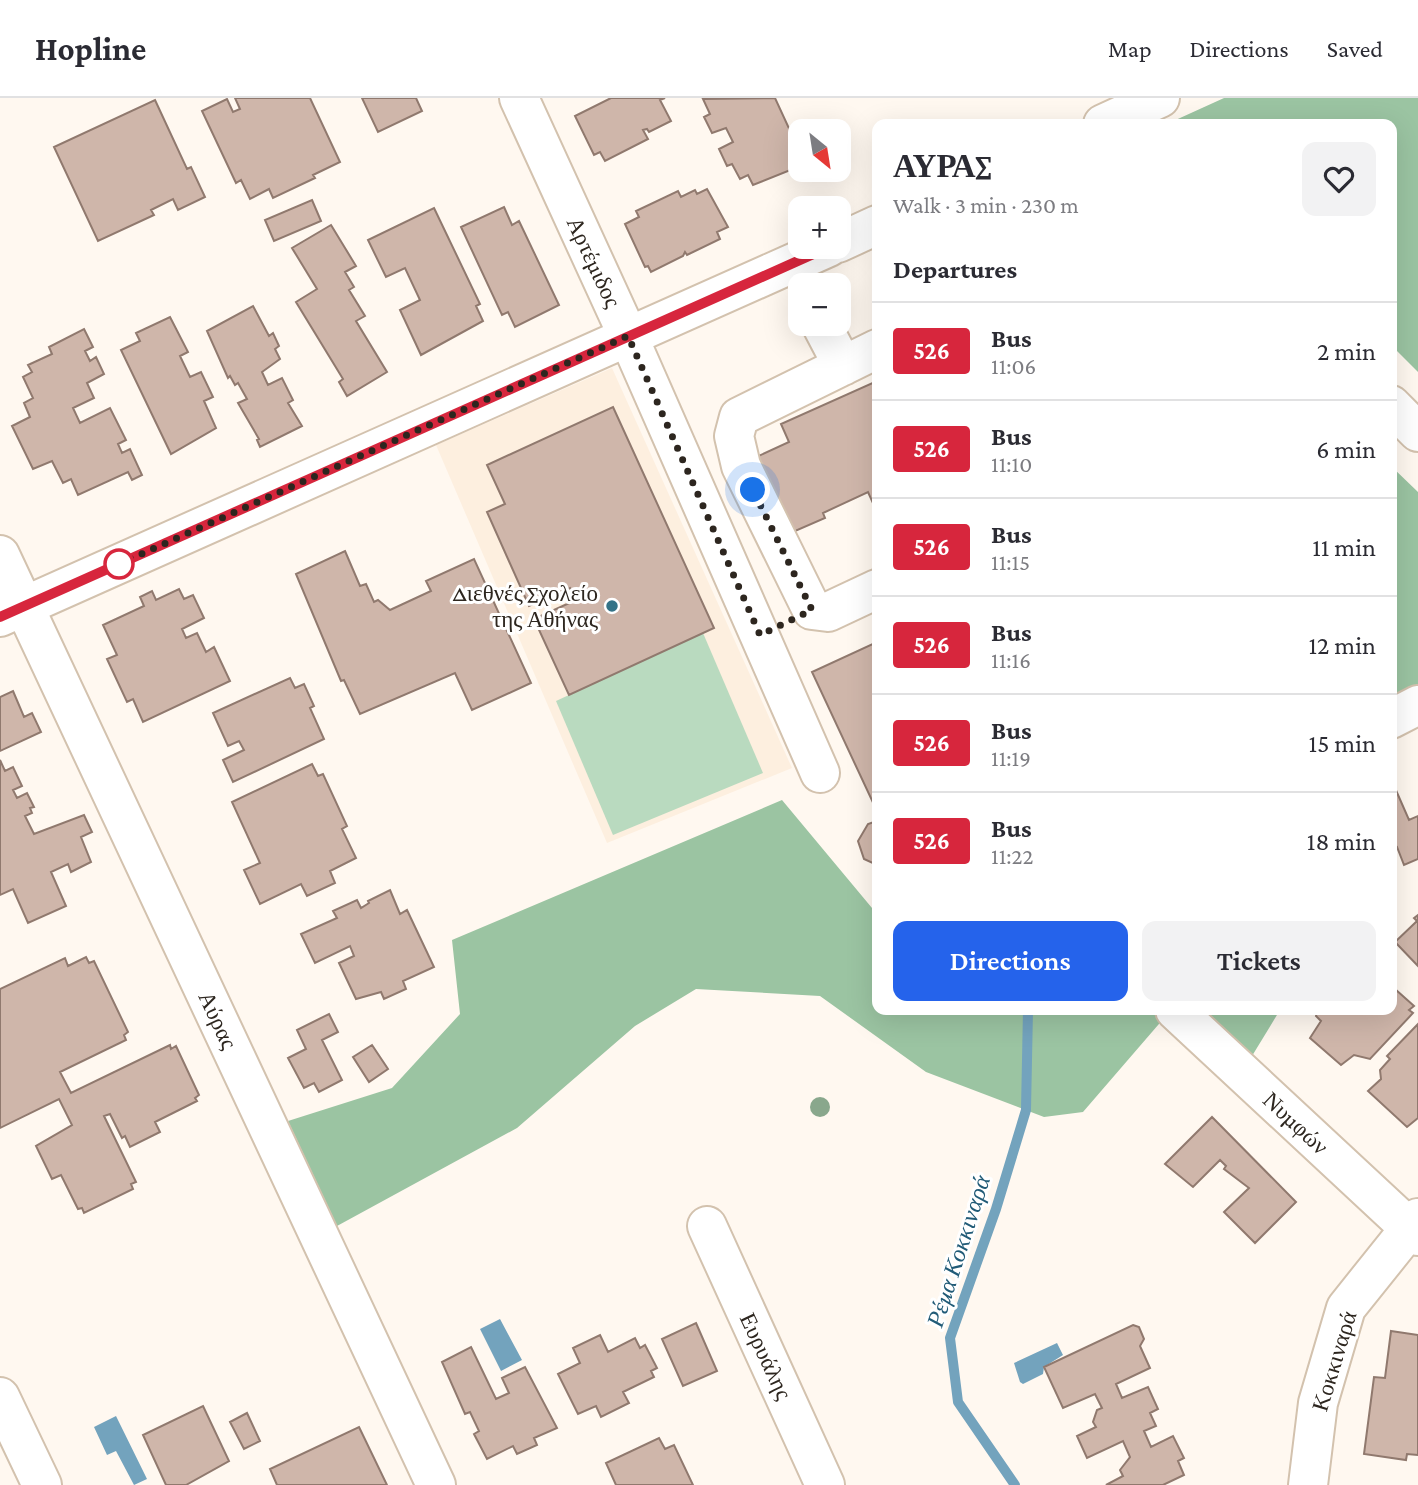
<!DOCTYPE html>
<html lang="en">
<head>
<meta charset="utf-8">
<style>
  body { margin:0; font-family:"Crimson Pro",serif; background:#f2f2f3; color:#2b2b33; height:100vh; display:flex; flex-direction:column; font-size:26px; white-space:nowrap }
  * { box-sizing:border-box; margin:0 }
  p { font-size:23px; color:#7c7c81 }
  .icon { flex:none; width:38px; height:38px; fill:none; stroke:currentColor; stroke-width:2; stroke-linecap:round; stroke-linejoin:round }
  .map { position:relative; flex:1; overflow:hidden }
  .panel { position:absolute; left:872px; top:21px; width:525px; height:896px; display:flex; flex-direction:column; background:#fff; border-radius:14px; box-shadow:0 7px 28px #0002 }
  .panel>* { flex:none }
  .badge { padding:0 14px; border-radius:5px; font-size:24px; line-height:46px }
  .needle { width:46px; rotate:150deg }
  .tools { position:absolute; left:788px; top:21px; display:grid; gap:14px }
  .tools a { display:grid; place-items:center; width:63px; height:63px; border-radius:14px; background:#fff; box-shadow:0 7px 28px #0002; font-size:35px }
  .you { position:absolute; width:35px; height:35px; margin:-18px; border:5px solid #fff; border-radius:50%; background:#1a73e8; box-shadow:0 0 0 10px #1a73e833 }
  .map>.badge { position:absolute; translate:-50% -50%; box-shadow:0 0 0 4px #fff }
  h2 { padding:0 21px; font-size:26px; line-height:63px }
  .round { display:grid; place-items:center; flex:none; width:74px; height:74px; border-radius:14px; background:#f2f2f3 }
  .overview { display:flex; align-items:center; justify-content:space-between; height:119px; padding:0 21px }
  h1 { font-size:33px; font-weight:600; line-height:52px }
  .primary-button { display:flex; gap:14px; margin-top:auto; padding:14px 21px }
  .primary-button a { flex:1; height:80px; border-radius:14px; background:#2563eb; color:#fff; font-size:28px; font-weight:600; line-height:80px; text-align:center }
  .primary-button a+a { background:#f2f2f3; color:#2b2b33 }
  ul { padding:0; list-style:none }
  li { display:flex; align-items:center; gap:21px; height:98px; padding:0 21px; border-top:2px solid #e1e1e2 }
  li div { flex:1 }
  li b { display:block; font-size:26px }
  li em { font-style:normal }
  li .badge { min-width:77px; font-weight:700; text-align:center }
  header { display:flex; align-items:center; gap:42px; box-sizing:border-box; height:98px; padding:0 35px; background:#fff; border-bottom:2px solid #e1e1e2 }
  header strong { font-size:33px }
  nav { display:flex; gap:38px; margin-inline-start:auto; font-size:24px }
  .map>svg:first-child { display:block }
  .built { fill:#fdefdf }
  .green { fill:#b9dabf }
  .forest { fill:#9bc4a2 }
  .water { fill:#73a3bd }
  .lines { fill:none; stroke-linecap:round; stroke-linejoin:round }
  .stream { stroke:#73a3bd; stroke-width:10 }
  .building { fill:#cfb6aa; stroke:#90796e; stroke-width:2 }
  .minor-casing { stroke:#d3c2ae; stroke-width:42 }
  .minor { stroke:#fff; stroke-width:38 }
  .tree { fill:#89a78c }
  .line-casing { stroke:#fff; stroke-width:16 }
  .line { stroke:#d7263d; stroke-width:10 }
  .walk { stroke:#2d261f; stroke-width:7; stroke-dasharray:0 12.6 }
  .stop-dot { fill:#fff; stroke:#d7263d; stroke-width:3.5 }
  .poi-dot { fill:#347387; stroke:#fff; stroke-width:2.5 }
  .labels { text-anchor:middle; dominant-baseline:central; stroke-width:6; stroke-linejoin:round; paint-order:stroke }
  .street-label { font-size:23px; fill:#2d261f; stroke:#fff }
  .poi-label { font-size:23px; fill:#2d261f; stroke:#fff; text-anchor:end }
  .water-label { font-size:24px; font-style:italic; fill:#215b77; stroke:#fff }
</style>
</head>
<body>
<header>
<strong>Hopline</strong>
<nav><a>Map</a><a>Directions</a><a>Saved</a></nav>
</header>
<div class="map">
<svg width="1418" height="1387" viewBox="0 0 1418 1387">
  <rect width="100%" height="100%" fill="#fff8f0"/>
  <!-- built -->
  <path class="built" d="M612,270L792,670L607,745L436,347Z"/>
  <!-- green -->
  <path class="green" d="M703,535L763,675L613,737L556,603Z"/>
  <!-- forest -->
  <path class="forest" d="M1224,0H1418V274L1391,247V26L1169,25Z
    M1391,368L1418,394V590L1391,604Z
    M782,702L877,816V912H1171L1083,1014L1044,1019L926,974L820,898L696,891L635,928L517,1030L337,1128L288,1023L392,990L460,916L452,842Z
    M1204,912H1280L1252,958Z"/>
  <!-- water -->
  <path class="water" d="M500,1221L522,1262L501,1273L480,1231Z
    M1057,1245L1063,1257L1044,1269L1043,1276L1023,1286L1020,1284L1014,1265Z
    M116,1318L147,1381L134,1387L116,1353L107,1357L94,1329Z"/>
  <g class="lines">
    <!-- stream -->
    <path class="stream" d="M1015,1387L958,1304L950,1240L996,1111L1026,1012L1028,912"/>
  </g>
  <!-- building -->
  <path class="building" d="M235,0H310L340,64L313,77L315,80L273,100L269,91L250,101L241,82L236,85L202,13L227,1L233,14L240,11Z
    M362,0H416L422,13L378,34Z
    M611,0H665L660,2L671,23L649,34L647,31L643,32L648,41L605,63L600,54L594,57L575,18Z
    M775,0L799,52L792,56L798,69L753,87L748,77L740,81L732,66L727,68L719,51L733,44L726,30L712,35L704,19L710,16L703,1Z
    M155,2L187,71L191,69L205,99L178,112L173,101L151,112L154,117L98,143L54,49Z
    M707,91L728,129L717,134L720,141L687,157L685,154L683,158L651,174L648,168L645,169L625,126L639,119L636,113L678,93L681,99L695,92L697,96Z
    M312,102L321,123L274,143L265,122Z
    M504,109L512,127L519,123L559,207L515,229L508,214L502,217L461,129Z
    M434,110L480,206L476,208L483,223L421,257L400,212L420,202L405,170L386,179L368,142Z
    M331,127L356,168L345,174L354,189L349,192L365,218L356,223L387,274L347,298L339,284L343,281L296,204L317,191L292,150Z
    M253,208L269,238L273,235L279,248L275,251L280,261L262,274L268,287L282,280L293,302L288,305L302,328L260,349L257,342L259,341L238,305L247,301L238,285L235,287L230,278L228,280L207,233Z
    M170,219L188,254L180,258L190,279L201,274L213,299L204,303L216,330L171,356L121,252L140,243L136,235Z
    M84,231L93,249L85,253L90,263L96,259L104,276L87,285L94,300L73,310L80,325L110,310L126,342L118,346L122,355L130,351L142,377L132,382L128,374L78,397L71,381L63,385L52,363L33,371L12,328L30,319L24,305L33,300L23,279L32,274L28,267L52,256L49,249Z
    M877,283V414L868,394L823,415L825,420L786,437L752,361L789,344L781,326Z
    M613,309L714,530L569,597L534,521L576,502L570,490L529,508L487,414L505,406L487,367Z
    M345,453L360,488L366,486L374,504L378,502L390,512L431,493L426,483L474,461L531,585L472,612L455,575L360,616L344,582L341,583L296,476Z
    M179,491L184,501L193,497L204,520L182,531L186,540L197,535L206,554L214,549L230,583L143,624L133,601L127,604L107,561L117,557L103,527L144,508L140,499L152,493L156,502Z
    M877,544V711H876L812,574Z
    M290,580L295,590L304,586L314,608L310,610L324,641L233,684L223,662L244,652L239,643L228,648L213,615Z
    M13,593L24,619L32,615L41,634L0,653V599Z
    M0,662L5,673L13,669L22,688L13,692L17,700L27,695L34,709L30,710L32,715L25,718L34,736L84,717L92,734L81,739L91,764L71,774L68,766L51,774L66,808L28,825L13,791L0,797Z
    M312,666L318,678L323,676L347,728L342,731L356,760L330,773L335,785L307,798L301,786L260,806L244,772L260,765L232,704Z
    M1395,690L1409,722L1418,718V761L1404,767L1397,749L1391,751V692Z
    M877,723V767L864,761L858,743L868,726Z
    M390,792L400,816L407,812L434,869L403,883L406,891L384,901L381,894L356,901L339,865L354,858L350,848L315,865L301,836L337,820L333,813L357,802L361,810L369,805L368,803Z
    M1418,817V868L1395,844L1417,823L1414,820Z
    M86,859L89,865L94,863L128,934L124,937L126,942L60,974L71,995L170,947L171,951L176,948L199,997L195,1000L197,1003L155,1024L160,1034L130,1049L125,1038L122,1040L110,1016L104,1018L136,1084L131,1086L133,1091L84,1115L82,1110L78,1111L61,1077L52,1081L36,1048L72,1027L59,1001L0,1030V891L65,860L68,868Z
    M1395,891L1414,908L1409,912L1413,915L1370,961L1354,957L1341,967L1310,940L1321,923L1316,918L1318,912H1391V896Z
    M329,916L338,934L322,942L342,982L319,994L314,985L304,990L288,960L306,951L297,932Z
    M1418,926V1020L1407,1029L1368,993L1381,981L1380,972L1390,961L1387,958Z
    M372,947L388,971L369,984L353,959Z
    M1212,1019L1296,1104L1255,1145L1224,1114L1249,1090L1224,1071L1226,1068L1220,1062L1193,1089L1165,1066Z
    M696,1225L717,1273L683,1288L662,1241Z
    M1133,1227L1139,1229L1144,1241L1140,1248L1150,1270L1116,1286L1122,1300L1148,1289L1158,1311L1150,1315L1156,1328L1144,1333L1151,1349L1173,1338L1184,1360L1178,1363L1184,1377L1163,1387H1106L1123,1378L1120,1372L1130,1359L1123,1343L1087,1360L1077,1338L1096,1329L1093,1324L1097,1312L1102,1310L1095,1296L1063,1310L1044,1269Z
    M1391,1233L1418,1237V1357L1407,1356L1406,1362L1364,1356L1374,1279L1385,1280Z
    M600,1237L608,1254L635,1240L640,1250L645,1247L657,1270L651,1273L654,1279L623,1294L629,1305L601,1319L596,1308L578,1316L558,1276L580,1265L573,1250Z
    M471,1249L496,1301L509,1295L502,1280L525,1269L557,1330L534,1340L537,1347L517,1356L513,1348L487,1361L474,1336L479,1333L470,1314L465,1316L442,1264Z
    M203,1308L229,1363L186,1387H166L143,1337Z
    M247,1315L260,1343L244,1351L230,1324Z
    M359,1329L387,1387H277L270,1371Z
    M659,1340L665,1351L674,1347L693,1387H616L606,1365Z"/>
  <g class="lines">
    <defs>
      <path id="minor" d="M519,0L628,238L820,675
        M1103,26L1160,0
        M838,145L877,127
        M821,226L843,268
        M877,251L739,319L734,338L741,368L812,512L828,514L877,491
        M1391,307L1418,334
        M0,457L436,1387
        M0,519L829,149
        M1391,621L1418,607
        M1175,912L1418,1138
        M707,1128L825,1387
        M0,1299L42,1387
        M1308,1387L1318,1305L1346,1210L1418,1120"/>
    </defs>
    <!-- minor casing -->
    <use href="#minor" class="minor-casing"/>
    <!-- minor -->
    <use href="#minor" class="minor"/>
  </g>
  <!-- trees -->
  <circle class="tree" cx="820" cy="1009" r="10"/>
  <g class="lines">
    <defs>
      <path id="line" d="M0,519L829,149"/>
    </defs>
    <!-- line casing -->
    <use href="#line" class="line-casing"/>
    <!-- line -->
    <use href="#line" class="line"/>
    <!-- walk -->
    <path class="walk" d="M119,466L628,238L760,537L812,512L753,392"/>
  </g>
  <!-- markers -->
  <circle class="stop-dot" cx="119" cy="466" r="14"/>
  <circle class="poi-dot" cx="612" cy="508" r="7"/>
  <g class="labels">
    <!-- street labels -->
    <g class="street-label">
      <text transform="translate(594 164) rotate(65)">Αρτέμιδος</text>
      <text transform="translate(218 922) rotate(65)">Αύρας</text>
      <text transform="translate(1296 1025) rotate(43)">Νυμφών</text>
      <text transform="translate(766 1258) rotate(65)">Ευρυάλης</text>
      <text transform="translate(1334 1263) rotate(-73)">Κοκκιναρά</text>
    </g>
    <!-- poi labels -->
    <g class="poi-label">
      <text x="598" y="495">Διεθνές Σχολείο<tspan x="598" dy="26">της Αθήνας</tspan></text>
    </g>
    <!-- water labels -->
    <g class="water-label">
      <text transform="translate(958 1153) rotate(-72)">Ρέμα Κοκκιναρά</text>
    </g>
  </g>
</svg>
<div class="tools">
<a><svg class="needle" viewBox="-14 -14 28 28"><path d="M0-13l5 13h-10z" fill="#e53935"/><path d="M0 13l5-13h-10z" fill="#7c7c81"/></svg></a>
<a>+</a>
<a>−</a>
</div>
<div class="you" style="left:753px;top:392px"></div>
<section class="panel">
<div class="overview"><div><h1>ΑΥΡΑΣ</h1><p>Walk · 3 min · 230 m</p></div><a class="round"><svg class="icon" aria-label="heart" viewBox="0 0 24 24"><path d="M12 20l-8-8c-3-5 5-10 8-4 3-6 11-1 8 4z"/></svg></a></div>
<h2>Departures</h2>
<ul>
<li><span class="badge" style="background:#d7263d;color:#fff">526</span><div><b>Bus</b><p>11:06</p></div><em>2 min</em></li>
<li><span class="badge" style="background:#d7263d;color:#fff">526</span><div><b>Bus</b><p>11:10</p></div><em>6 min</em></li>
<li><span class="badge" style="background:#d7263d;color:#fff">526</span><div><b>Bus</b><p>11:15</p></div><em>11 min</em></li>
<li><span class="badge" style="background:#d7263d;color:#fff">526</span><div><b>Bus</b><p>11:16</p></div><em>12 min</em></li>
<li><span class="badge" style="background:#d7263d;color:#fff">526</span><div><b>Bus</b><p>11:19</p></div><em>15 min</em></li>
<li><span class="badge" style="background:#d7263d;color:#fff">526</span><div><b>Bus</b><p>11:22</p></div><em>18 min</em></li>
</ul>
<div class="primary-button"><a>Directions</a><a>Tickets</a></div>
</section>
</div>
</body>
</html>
